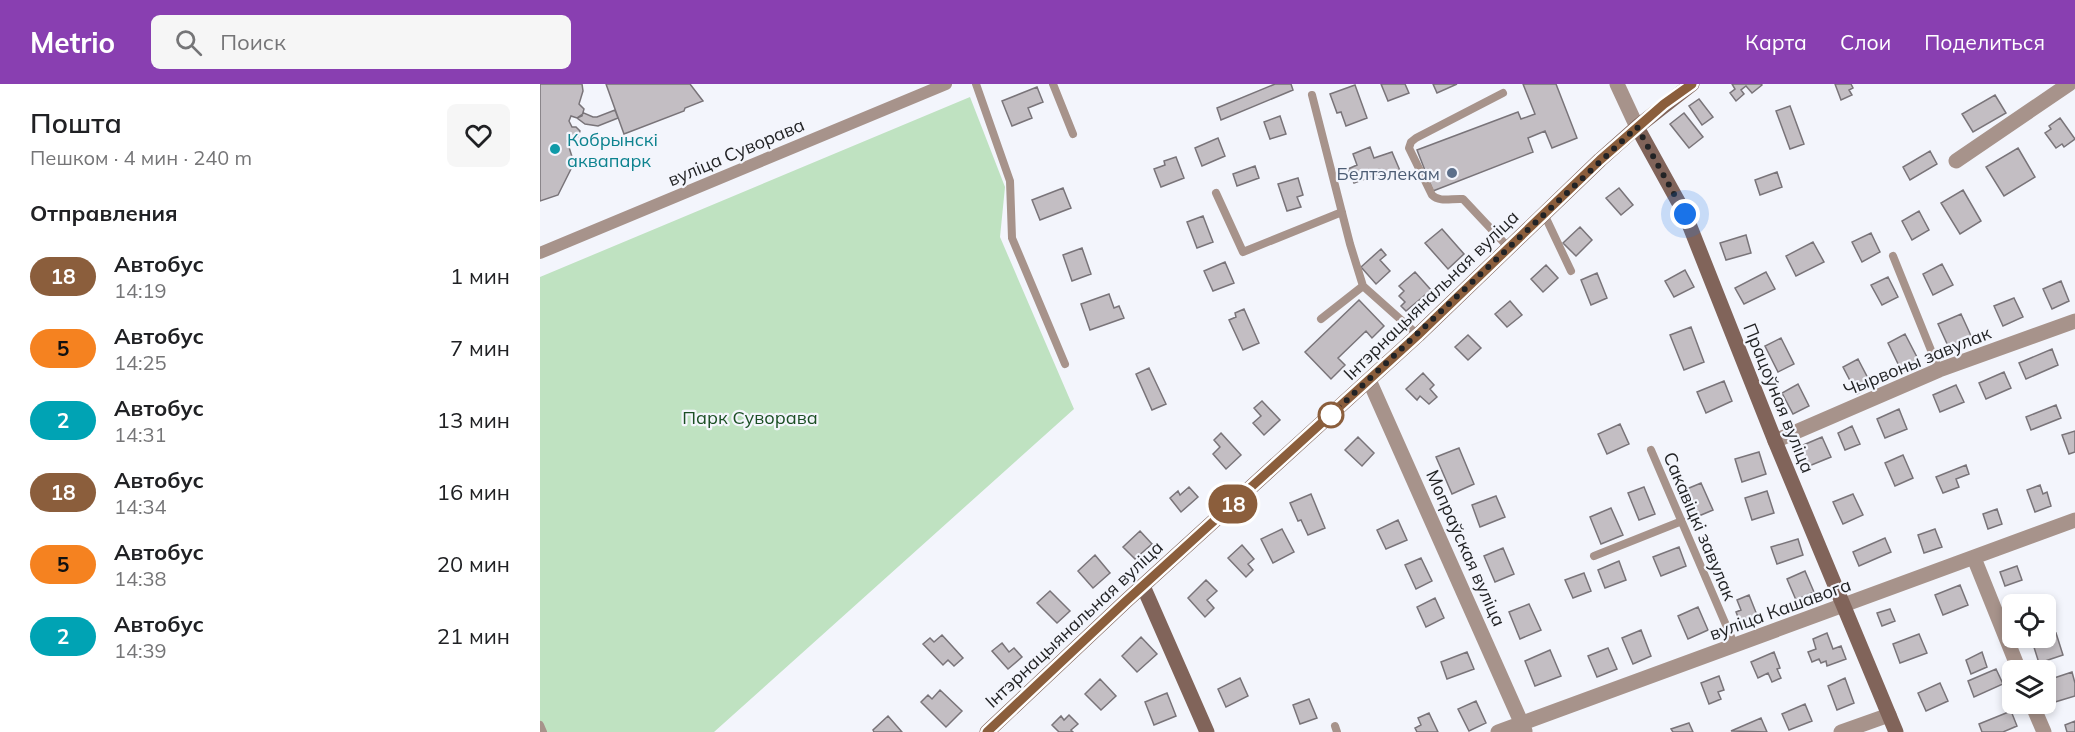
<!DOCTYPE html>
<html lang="ru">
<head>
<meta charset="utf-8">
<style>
  body { margin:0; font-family:Mulish,sans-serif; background:#f6f6f6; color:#202124; height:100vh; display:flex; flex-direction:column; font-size:22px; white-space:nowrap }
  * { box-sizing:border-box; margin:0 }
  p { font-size:20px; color:#757577 }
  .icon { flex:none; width:33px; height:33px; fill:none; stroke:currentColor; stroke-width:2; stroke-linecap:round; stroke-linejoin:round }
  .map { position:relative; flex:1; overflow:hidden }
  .panel { display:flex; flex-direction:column; background:#fff; width:540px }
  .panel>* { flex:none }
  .badge { padding:0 12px; border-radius:20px; font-size:21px; line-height:39px }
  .tools { position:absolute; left:1462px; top:510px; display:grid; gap:12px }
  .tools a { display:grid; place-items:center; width:54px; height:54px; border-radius:9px; background:#fff; box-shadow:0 3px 9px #0003; font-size:30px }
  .you { position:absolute; width:30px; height:30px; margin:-15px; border:4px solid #fff; border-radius:50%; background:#1a73e8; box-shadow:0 0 0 9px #1a73e833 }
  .map>.badge { position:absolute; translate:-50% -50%; box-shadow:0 0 0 3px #fff }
  h2 { padding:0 30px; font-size:22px; line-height:54px }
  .round { display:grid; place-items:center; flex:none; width:63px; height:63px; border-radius:9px; background:#f6f6f6 }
  .headline { display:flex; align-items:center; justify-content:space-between; height:102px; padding:0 30px }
  h1 { font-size:28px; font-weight:600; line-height:45px }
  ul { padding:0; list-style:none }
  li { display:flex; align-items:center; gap:18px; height:72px; padding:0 30px }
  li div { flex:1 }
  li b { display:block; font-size:22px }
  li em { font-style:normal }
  li .badge { min-width:66px; font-weight:700; text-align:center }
  header { display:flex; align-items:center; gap:36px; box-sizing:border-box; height:84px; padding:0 30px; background:#893fb1; color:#fff }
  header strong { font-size:28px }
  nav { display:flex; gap:33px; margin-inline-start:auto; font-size:21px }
  .search { width:420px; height:54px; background:#f6f6f6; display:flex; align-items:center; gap:15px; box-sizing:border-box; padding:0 21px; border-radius:9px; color:#757577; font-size:22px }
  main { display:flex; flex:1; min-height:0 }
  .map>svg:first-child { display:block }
  .green { fill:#bfe2c1 }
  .building { fill:#c3bec3; stroke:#797479; stroke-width:1.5 }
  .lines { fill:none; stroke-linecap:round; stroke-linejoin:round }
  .service { stroke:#a7938b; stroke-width:8 }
  .pedestrian { stroke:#a7938b; stroke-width:12 }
  .minor { stroke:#a7938b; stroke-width:15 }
  .secondary { stroke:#81645a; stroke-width:15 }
  .line-casing { stroke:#fff; stroke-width:14 }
  .line { stroke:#8b5e3c; stroke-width:9 }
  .walk { stroke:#222325; stroke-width:6; stroke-dasharray:0 10.8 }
  .culture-dot { fill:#0f9aa8; stroke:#f3f5fc; stroke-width:2 }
  .service-dot { fill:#5c6f8a; stroke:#f3f5fc; stroke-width:2 }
  .stop-dot { fill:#fff; stroke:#8b5e3c; stroke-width:3 }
  .labels { text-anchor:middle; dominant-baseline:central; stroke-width:4.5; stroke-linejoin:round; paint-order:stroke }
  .culture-label { font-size:18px; fill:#0d838f; stroke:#f3f5fc; text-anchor:start }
  .street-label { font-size:18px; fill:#222325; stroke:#f3f5fc }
  .service-label { font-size:18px; fill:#4e5e75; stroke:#f3f5fc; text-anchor:end }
  .park-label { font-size:18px; fill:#1b4f24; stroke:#f3f5fc }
</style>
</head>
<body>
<header>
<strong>Metrio</strong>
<div class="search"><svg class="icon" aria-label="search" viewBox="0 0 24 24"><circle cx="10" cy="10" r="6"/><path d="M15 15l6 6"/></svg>Поиск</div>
<nav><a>Карта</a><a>Слои</a><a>Поделиться</a></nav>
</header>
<main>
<section class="panel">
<div class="headline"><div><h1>Пошта</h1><p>Пешком · 4 мин · 240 m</p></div><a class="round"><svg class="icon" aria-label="heart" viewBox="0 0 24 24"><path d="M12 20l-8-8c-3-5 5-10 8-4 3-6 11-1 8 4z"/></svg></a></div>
<h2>Отправления</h2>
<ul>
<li><span class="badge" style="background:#8b5e3c;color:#fff">18</span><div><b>Автобус</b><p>14:19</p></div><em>1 мин</em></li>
<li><span class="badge" style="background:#f58220;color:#111">5</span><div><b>Автобус</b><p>14:25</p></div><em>7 мин</em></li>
<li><span class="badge" style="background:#00a3b4;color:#fff">2</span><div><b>Автобус</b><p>14:31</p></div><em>13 мин</em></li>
<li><span class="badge" style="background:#8b5e3c;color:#fff">18</span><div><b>Автобус</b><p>14:34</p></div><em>16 мин</em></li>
<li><span class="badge" style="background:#f58220;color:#111">5</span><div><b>Автобус</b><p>14:38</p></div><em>20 мин</em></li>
<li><span class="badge" style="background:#00a3b4;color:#fff">2</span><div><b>Автобус</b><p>14:39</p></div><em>21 мин</em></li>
</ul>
</section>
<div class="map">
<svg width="1535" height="648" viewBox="0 0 1535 648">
  <rect width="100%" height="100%" fill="#f3f5fc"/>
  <!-- green -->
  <path class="green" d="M430,13L465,103L460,153L534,325L174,648H0V193Z"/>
  <!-- building -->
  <path class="building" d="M0,0H42L43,7L39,20L44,25L42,32L37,34L31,32L29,37L32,43H36L40,47L38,53L27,57L34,79L18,111L0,117Z
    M66,0H150L163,17L145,24L144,27L84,50Z
    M735,0H751L753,6L681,36L677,24Z
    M841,0H865L869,9L848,17Z
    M893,0H917L897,9Z
    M983,0H1016L1037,54L1012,64L1005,47L988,54L993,68L893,107L877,66L978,28L981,35L995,30Z
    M1192,0H1221L1222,1L1212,9L1206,2L1201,6L1204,10L1196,17L1190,9L1195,5Z
    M1295,0H1311L1313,4L1309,6L1312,11L1301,16Z
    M815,1L827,34L806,42L801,28L797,29L790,10Z
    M497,3L503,18L488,24L492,34L472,42L462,17Z
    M1455,11L1466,29L1433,48L1422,30Z
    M1159,15L1173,33L1162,41L1149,22Z
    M1250,22L1264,60L1250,65L1236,27Z
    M75,26L78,34L58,42L45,40L37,34L44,29L53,33H57Z
    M1144,29L1163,53L1149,64L1130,40Z
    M740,32L746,50L730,55L724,38Z
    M1520,34L1535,55L1524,63L1522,60L1516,64L1505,49L1511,45L1509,42Z
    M678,54L685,72L662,82L655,64Z
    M830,63L834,74L852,68L861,89L844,96L841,89L814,99L808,85L817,81L813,70Z
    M1478,64L1495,93L1464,112L1446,83Z
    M1390,67L1397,80L1370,96L1363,83Z
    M636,73L644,94L621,103L614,85L625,81L624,77Z
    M715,82L719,94L697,102L693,90Z
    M1237,88L1242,103L1220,111L1215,96Z
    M758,94L763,111L757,113L761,123L747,127L738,100Z
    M523,104L531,124L500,136L492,116Z
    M1079,104L1093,121L1081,131L1066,114Z
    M1423,106L1441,137L1420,150L1401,119Z
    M1379,127L1389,146L1372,156L1362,137Z
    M663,132L673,158L657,164L647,138Z
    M1040,143L1052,156L1036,172L1023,159Z
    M902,145L924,170L908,185L885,159Z
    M1331,149L1340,168L1322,178L1312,158Z
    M1206,151L1211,169L1186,176L1180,159Z
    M1273,158L1284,178L1256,192L1246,172Z
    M542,164L551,190L532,197L523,171Z
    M841,165L846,171L840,176L850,187L836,200L821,183Z
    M685,178L694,199L673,207L664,187Z
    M1402,180L1413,201L1393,211L1383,190Z
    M1006,181L1018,194L1003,208L991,195Z
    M1145,186L1154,203L1134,213L1125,197Z
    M875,188L891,206L866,227L861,222L865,218L859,212L864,207L859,202Z
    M1226,188L1235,205L1204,220L1195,204Z
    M1057,189L1067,214L1051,221L1041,196Z
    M1348,193L1358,213L1342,221L1331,201Z
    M1521,197L1529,217L1512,225L1503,205Z
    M569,210L574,224L579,222L584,234L550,246L541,220Z
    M1474,214L1483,233L1463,242L1454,222Z
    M819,216L844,242L832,254L826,247L798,274L805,281L791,295L765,268Z
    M970,217L982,231L967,243L955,230Z
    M704,225L719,259L703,266L689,236L696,233L695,229Z
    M1421,230L1432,254L1409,264L1398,240Z
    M1151,243L1164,278L1144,286L1130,251Z
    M1365,250L1380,279L1362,288L1348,259Z
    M928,251L941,264L928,276L915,263Z
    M1241,254L1254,280L1238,288L1225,262Z
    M1512,265L1518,281L1486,295L1479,279Z
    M1318,275L1332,302L1317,310L1303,283Z
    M609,284L626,320L612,326L596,290Z
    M1464,288L1471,304L1446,315L1439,299Z
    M883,289L894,301L890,305L897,313L889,320L880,312L877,316L866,305Z
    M1184,297L1192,317L1166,329L1157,308Z
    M1258,300L1269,322L1253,330L1242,309Z
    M1416,301L1424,318L1400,328L1393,311Z
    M722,317L740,336L724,351L713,339L721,332L714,324Z
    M1516,321L1521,334L1491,346L1486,333Z
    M1359,325L1367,345L1345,354L1337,335Z
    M1080,340L1089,360L1067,370L1058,350Z
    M1312,342L1320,360L1305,366L1298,349Z
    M1535,347V368L1529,370L1522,351Z
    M681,349L701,371L686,385L673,370L680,363L674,356Z
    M818,353L834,369L822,382L805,366Z
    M1282,353L1291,373L1269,382L1261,362Z
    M919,364L934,400L912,410L896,373Z
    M1219,368L1226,390L1202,398L1195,375Z
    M1363,371L1373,394L1355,402L1345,379Z
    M1426,381L1429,390L1416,395L1419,403L1403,409L1396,393Z
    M1161,399L1173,426L1154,434L1142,407Z
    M1500,401L1503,410L1507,408L1511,422L1495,428L1487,406Z
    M649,403L658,413L641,428L630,414L638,407L640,411Z
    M1104,403L1115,430L1099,436L1088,409Z
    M1227,407L1234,429L1212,436L1205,414Z
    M771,410L785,444L768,451L761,436L758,437L750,419Z
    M1313,410L1323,431L1303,440L1293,418Z
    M956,412L965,433L940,443L932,421Z
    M1071,424L1083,451L1061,460L1050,433Z
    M1457,425L1462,440L1448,445L1443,430Z
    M858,436L867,456L846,465L837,446Z
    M742,445L754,468L733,479L721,455Z
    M1395,445L1402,463L1384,469L1378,451Z
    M600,447L612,460L595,475L583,463Z
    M1345,454L1351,468L1319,482L1313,468Z
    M1258,455L1263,471L1237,480L1231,463Z
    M702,461L714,475L708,480L713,486L706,493L688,474Z
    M1139,463L1146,482L1121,492L1113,473Z
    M963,464L974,490L955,498L944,472Z
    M555,471L570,489L553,504L538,487Z
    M881,474L892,497L876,505L865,481Z
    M1079,477L1086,496L1065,504L1058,486Z
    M1477,482L1482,496L1465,502L1460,488Z
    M1265,487L1274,508L1256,516L1247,495Z
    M1044,489L1051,507L1033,514L1025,496Z
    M666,496L677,507L667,516L674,524L665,533L648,514Z
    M1420,501L1428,521L1403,531L1395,511Z
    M510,507L530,527L517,539L497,519Z
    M1209,511L1217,531L1200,538L1196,528L1201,526L1197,516Z
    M895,514L904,534L886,543L877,523Z
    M989,520L1001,546L980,555L969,528Z
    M1158,523L1168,546L1148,555L1138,532Z
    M1350,525L1355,537L1342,542L1337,529Z
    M1101,546L1111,572L1093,580L1082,554Z
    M1287,549L1293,565L1301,562L1306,575L1287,582L1286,577L1281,579L1279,575L1272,578L1268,568L1276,565L1273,555Z
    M1516,549L1523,571L1499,579L1492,557Z
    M1379,550L1387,569L1360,579L1353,560Z
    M402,551L423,574L414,582L408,576L403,581L383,560L390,554L394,558Z
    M601,553L617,570L597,588L582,572Z
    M462,559L469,568L474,564L482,573L468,585L452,567Z
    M1068,564L1077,585L1057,593L1048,572Z
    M1010,566L1021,592L995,602L985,577Z
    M927,568L934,585L907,595L901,578Z
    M1234,568L1240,584L1237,585L1241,594L1232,598L1228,589L1218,594L1211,578Z
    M1442,568L1447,583L1431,590L1426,576Z
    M1456,585L1463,600L1434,613L1428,597Z
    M1532,588L1535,599V612L1515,618L1508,596Z
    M1179,592L1184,606L1178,608L1181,615L1169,620L1161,599Z
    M700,594L708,612L686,623L678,605Z
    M1305,594L1314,619L1297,626L1288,602Z
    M560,595L576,612L561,626L545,610Z
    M1400,599L1408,617L1386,627L1378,609Z
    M400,606L422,627L406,643L381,618L388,611L392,615Z
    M627,609L636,632L614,641L605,618Z
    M769,615L777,634L760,640L753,621Z
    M936,617L946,639L929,647L918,625Z
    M1265,620L1272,637L1249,646L1242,630Z
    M1471,627L1477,642L1463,648H1442L1439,640Z
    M889,629L898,648H877L875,644L881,641L878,634Z
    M529,631L538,640L531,646L533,648H519L512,641L521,632L524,636Z
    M348,632L362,648H334L333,646Z
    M1221,634L1227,648L1191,647Z
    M1535,637V648H1527L1525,641Z
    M1149,639L1153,648H1133L1131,645Z"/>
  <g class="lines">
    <!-- service -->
    <path class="service" d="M436,0L470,97L472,154L525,280
      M513,0L533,50
      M963,9L876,54L871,58L869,64L892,111C900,119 912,114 923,115L969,164
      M772,11L810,160L823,202
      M676,109L703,168L802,128
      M1004,130L1031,187
      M1353,172L1399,286
      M781,235L823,202L878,251
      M1111,366L1195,562
      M1054,472L1142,437
      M0,641L3,648
      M795,642L797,648"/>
    <!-- pedestrian -->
    <path class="pedestrian" d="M0,169L406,0"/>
    <!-- minor -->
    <path class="minor" d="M1077,0L1097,43
      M1416,77L1529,0
      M829,296L985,647
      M1235,357L1399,286L1535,237
      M1434,474L1479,586
      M1492,620L1504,648
      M958,648L1535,436
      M1301,648L1349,631"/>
    <!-- secondary -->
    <path class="secondary" d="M1097,43L1145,130L1235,357L1356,648
      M603,502L667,648
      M447,648L586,517L878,251L1060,76L1097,43L1152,0"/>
  </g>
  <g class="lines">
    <defs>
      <path id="line" d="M447,648L586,517L878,251L1060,76L1124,20L1152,0"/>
    </defs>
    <!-- line casing -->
    <use href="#line" class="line-casing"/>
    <!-- line -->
    <use href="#line" class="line"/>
    <!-- walk -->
    <path class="walk" d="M791,331L1097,43L1145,130"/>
  </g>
  <!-- markers -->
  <circle class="culture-dot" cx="15" cy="65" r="6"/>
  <circle class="service-dot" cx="912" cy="89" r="6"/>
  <circle class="stop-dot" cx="791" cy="331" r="12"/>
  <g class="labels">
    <!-- culture labels -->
    <g class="culture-label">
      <text x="27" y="55">Кобрынскі<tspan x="27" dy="21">аквапарк</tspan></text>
    </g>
    <!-- street labels -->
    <g class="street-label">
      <text transform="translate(196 68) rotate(-23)">вуліца Суворава</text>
      <text transform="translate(891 211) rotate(-44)">Інтэрнацыянальная вуліца</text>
      <text transform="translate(1377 277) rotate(-22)">Чырвоны завулак</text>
      <text transform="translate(1239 314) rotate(68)">Працоўная вуліца</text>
      <text transform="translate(1160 442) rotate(67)">Сакавіцкі завулак</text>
      <text transform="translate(926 464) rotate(66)">Мопраўская вуліца</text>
      <text transform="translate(1240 525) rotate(-20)">вуліца Кашавога</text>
      <text transform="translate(534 540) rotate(-43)">Інтэрнацыянальная вуліца</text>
    </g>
    <!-- service labels -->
    <g class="service-label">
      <text x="900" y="89">Белтэлекам</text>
    </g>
    <!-- park labels -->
    <g class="park-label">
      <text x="210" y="333">Парк Суворава</text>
    </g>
  </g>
</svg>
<div class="tools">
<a><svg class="icon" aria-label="locate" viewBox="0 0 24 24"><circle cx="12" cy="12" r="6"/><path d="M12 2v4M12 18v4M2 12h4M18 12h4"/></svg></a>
<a><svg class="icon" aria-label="layers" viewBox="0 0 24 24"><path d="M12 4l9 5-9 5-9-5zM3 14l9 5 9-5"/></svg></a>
</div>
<div class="you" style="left:1145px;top:130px"></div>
<b class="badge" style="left:693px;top:420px;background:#8b5e3c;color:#fff">18</b>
</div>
</main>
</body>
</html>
